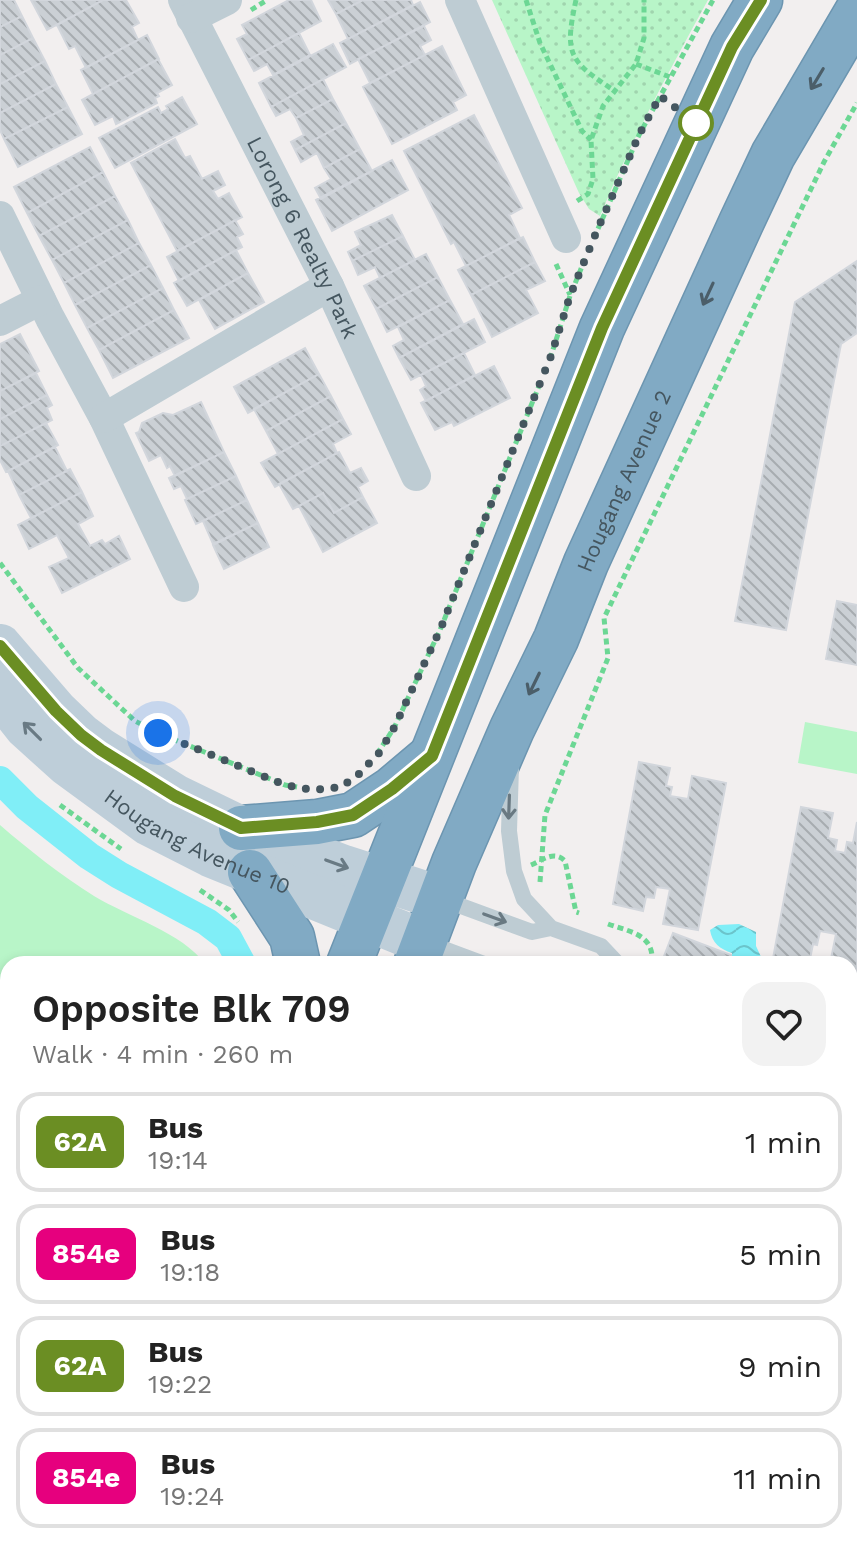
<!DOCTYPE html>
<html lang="en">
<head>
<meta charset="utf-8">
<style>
  body { margin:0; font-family:"Work Sans",sans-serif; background:#f2f2f2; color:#222; height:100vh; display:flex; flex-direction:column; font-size:30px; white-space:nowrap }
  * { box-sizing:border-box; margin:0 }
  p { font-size:26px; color:#767676 }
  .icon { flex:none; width:44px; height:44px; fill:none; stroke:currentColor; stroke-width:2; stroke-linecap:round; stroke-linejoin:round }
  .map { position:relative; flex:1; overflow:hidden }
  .panel { position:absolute; left:0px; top:956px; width:858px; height:602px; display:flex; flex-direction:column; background:#fff; border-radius:24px 24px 0 0; box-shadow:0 4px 12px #0003 }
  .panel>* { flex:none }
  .badge { padding:0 16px; border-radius:12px; font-size:28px; line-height:52px }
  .you { position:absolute; width:40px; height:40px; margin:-20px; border:6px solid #fff; border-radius:50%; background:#1a73e8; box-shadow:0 0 0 12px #1a73e833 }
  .map>.badge { position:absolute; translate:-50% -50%; box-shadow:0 0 0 4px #fff }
  .round { display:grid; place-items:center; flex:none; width:84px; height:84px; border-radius:24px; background:#f2f2f2 }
  .headline { display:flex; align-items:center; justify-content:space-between; height:136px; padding:0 32px }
  h1 { font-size:38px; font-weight:600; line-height:60px }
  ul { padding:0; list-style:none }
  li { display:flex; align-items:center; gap:24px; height:100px; margin:0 16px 12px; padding:0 16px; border:4px solid #e0e0e0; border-radius:24px }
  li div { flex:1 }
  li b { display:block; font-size:30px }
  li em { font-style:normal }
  li .badge { min-width:88px; font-weight:700; text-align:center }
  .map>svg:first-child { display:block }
  .park { fill:url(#park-dots) }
  .garden { fill:#b8f5c8 }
  .water { fill:url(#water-waves) }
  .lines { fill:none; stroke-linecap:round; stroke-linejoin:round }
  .canal { stroke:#80eef7; stroke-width:28 }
  .building { fill:url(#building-back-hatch); stroke:#d2d6dc; stroke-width:2 }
  .highway-casing { stroke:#6c95b0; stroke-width:47 }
  .path { stroke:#6cd794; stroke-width:5; stroke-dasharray:6 4; stroke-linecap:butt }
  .lane { stroke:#beccd3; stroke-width:16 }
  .street { stroke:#beccd3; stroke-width:30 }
  .secondary { stroke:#beced9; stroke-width:44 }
  .highway { stroke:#81aac4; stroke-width:44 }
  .oneway { stroke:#4b5e69 }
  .oneway2 { stroke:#697a84 }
  .oneway3 { stroke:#697982 }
  .line-casing { stroke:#fff; stroke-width:18 }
  .line { stroke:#6b8e23; stroke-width:12 }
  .walk { stroke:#45565f; stroke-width:8; stroke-dasharray:0 14.4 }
  .stop-dot { fill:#fff; stroke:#6b8e23; stroke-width:4 }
  .labels { text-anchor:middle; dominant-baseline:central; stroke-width:6; stroke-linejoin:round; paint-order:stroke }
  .street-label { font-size:22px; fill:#45565f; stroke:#fff }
</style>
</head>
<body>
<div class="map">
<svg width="857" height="1557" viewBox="0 0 857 1557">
  <defs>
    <pattern id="park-dots" width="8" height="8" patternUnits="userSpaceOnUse" patternTransform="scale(2)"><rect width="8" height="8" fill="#b8f5c8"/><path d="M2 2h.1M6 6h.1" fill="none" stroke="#a0d4ae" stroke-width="1.8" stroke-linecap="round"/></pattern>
    <pattern id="water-waves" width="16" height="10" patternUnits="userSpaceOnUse" patternTransform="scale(2)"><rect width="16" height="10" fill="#80eef7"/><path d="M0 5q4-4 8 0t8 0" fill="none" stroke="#6bc4cb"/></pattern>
    <pattern id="building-back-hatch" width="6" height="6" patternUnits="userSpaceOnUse" patternTransform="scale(2)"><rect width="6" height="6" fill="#cbd0d5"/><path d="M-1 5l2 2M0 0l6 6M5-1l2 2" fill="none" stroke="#a7acb0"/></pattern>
  </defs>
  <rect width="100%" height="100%" fill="#f2efef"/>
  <!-- park -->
  <path class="park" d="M492,0H708C669,71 631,141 600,216L589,209L579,193Z"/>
  <!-- garden -->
  <path class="garden" d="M805,722L857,732V774L798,763Z
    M0,825C30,851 61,875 94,896C127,916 183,933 205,964H8V1406L0,1405Z"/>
  <!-- water -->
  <path class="water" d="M739,924L756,932V946L762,959L761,964H732V953C720,949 712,943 710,930L718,925Z
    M850,1037H857V1128L852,1136L853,1150L850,1155Z"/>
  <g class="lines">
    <!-- canal -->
    <path class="canal" d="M0,780L27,807L89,856L119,875L207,922L228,938L242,964"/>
  </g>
  <!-- building -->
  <path class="building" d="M0,0H14L22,16L0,27Z
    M31,0H103L47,30Z
    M103,0H126L139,23L132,27L138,40L86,68L75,46L69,49L57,25Z
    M289,0H311L321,21L248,60L237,39L247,34L242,25Z
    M328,0H363L336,14Z
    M363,0H411L413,5L348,39L336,14Z
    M420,2L430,22L350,64L340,43Z
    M22,16L33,38L0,55V27Z
    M424,26L431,40L420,46L425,55L370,83L358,59Z
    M299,33L310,55L273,75L267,64L254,71L248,60Z
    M147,35L159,59L93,94L81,70Z
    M33,38L45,61L0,84V55Z
    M333,44L346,67L271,107L259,83Z
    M442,46L466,95L453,102L457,110L392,144L363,87Z
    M158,59L172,85L157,93L159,96L155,98L157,103L116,124L113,116L95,125L82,100Z
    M45,61L56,84L0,113V84Z
    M323,79L333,99L296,118L290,109L276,116L271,107Z
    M56,84L68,107L4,139L0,130V113Z
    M182,97L197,124L115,168L99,138L158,107L161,113L168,109L166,106Z
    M333,99L346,123L295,150L291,142L304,135L296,118Z
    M68,107L82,134L18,167L4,139Z
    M474,115L522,208L509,215L520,238L466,266L454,242L451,244L404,151Z
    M346,123L360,149L324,168L317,153L301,162L295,150Z
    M175,139L185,158L190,156L202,179L218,171L225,185L213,191L218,199L229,193L242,217L177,251L131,163Z
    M90,147L103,172L27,213L14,187Z
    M360,149L372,171L321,199L315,188L331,179L324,168Z
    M392,160L408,190L332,231L316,200Z
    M103,172L115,196L39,236L27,213Z
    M115,196L128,220L52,260L39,236Z
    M392,215L403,236L352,261L348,252L361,245L355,232Z
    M128,220L139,243L64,283L52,260Z
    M235,220L243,234L237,237L242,247L179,281L167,257Z
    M403,236L415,260L380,278L375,267L358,275L352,261Z
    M523,237L535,262L471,295L458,270Z
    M139,243L151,265L75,305L64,283Z
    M236,250L248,273L187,306L174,283Z
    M426,254L438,277L376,309L364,286Z
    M857,261V333L841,344L786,630L735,621L795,302Z
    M535,262L545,281L526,290L538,313L492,337L471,295Z
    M151,265L163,288L87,328L75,305Z
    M248,273L264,302L215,329L199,300Z
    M438,277L450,300L387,332L376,309Z
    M163,288L174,310L99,350L87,328Z
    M450,300L463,324L399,358L393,346L404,340L398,327Z
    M174,310L189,338L113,378L99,350Z
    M474,319L485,342L411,380L399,358Z
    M20,334L39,371L0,391V344Z
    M305,348L319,374L248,413L234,387Z
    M464,353L475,375L426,401L420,390L426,386L421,375Z
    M494,366L510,398L454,426L452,422L435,430L421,403Z
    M36,373L47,395L0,419V391Z
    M319,374L331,396L266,431L254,409Z
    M47,395L52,405L47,408L52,420L0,446V419Z
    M331,396L343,419L278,454L266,431Z
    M201,402L224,452L175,476L170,466L167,468L161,455L149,461L136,433L139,432L142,423L163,413L173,415Z
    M343,419L351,434L333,444L337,453L275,487L261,463Z
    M46,423L58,445L6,472L0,460V446Z
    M55,447L67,471L19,495L8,471Z
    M224,452L236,476L187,499L181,486L174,489L169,478Z
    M339,452L350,473L361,468L368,481L358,487L363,497L334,513L323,493L293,509L279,484Z
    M70,469L82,492L31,518L19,495Z
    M236,476L247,500L196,524L185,500Z
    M82,492L93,516L78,524L90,546L102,540L105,544L119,536L130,559L62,593L49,567L69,558L57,535L29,549L18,525Z
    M323,493L334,513L363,497L377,523L323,552L299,506Z
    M247,500L258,523L213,544L203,521Z
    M258,523L269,547L224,569L213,545Z
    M837,601L857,605V665L826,659Z
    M639,762L670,768L666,786L672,787L670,796L688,799L692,776L726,783L698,930L663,924L670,889L656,887L654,898L646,897L643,911L613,904Z
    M801,807L833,813L828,838L837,840L835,851L845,853L847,842L853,843L857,822V992L850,991V964H830L836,934L820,931L817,945L813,944L809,964H772Z
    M673,933L731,955L728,964H661Z
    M857,1202V1366L850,1378V1211Z
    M407,1550H434L437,1557H404L403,1551Z
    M518,1550H556L558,1557H516L514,1551Z
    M571,1550H616L615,1557H575V1554H571Z
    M618,1550H662L661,1557H618Z
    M713,1550H741L739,1557H710Z"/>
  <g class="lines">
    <defs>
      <g id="highway">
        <path d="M241,828L317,822L353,815L392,789L430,757"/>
        <path d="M250,872L292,937L298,964"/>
        <path d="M349,964L602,328L732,47L760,0"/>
        <path id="s3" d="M416,964L454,863L512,729L556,639L586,563L741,223L773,155L857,12"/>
        <path d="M125,1557L128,1550"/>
        <path d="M185,1557L187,1550"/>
      </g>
    </defs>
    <!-- highway casing -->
    <use href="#highway" class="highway-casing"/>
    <!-- path -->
    <path class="path" d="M526,0L540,43L582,131L591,140
      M576,0C564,55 569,61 615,91
      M251,10L267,0
      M636,64L670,77
      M577,201L588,194L593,179L591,140L603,106L636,64L644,38V0
      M594,238L639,135L713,0
      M556,264L570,295
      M550,359L570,296L585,259
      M0,563L78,668L135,721L158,733L285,785L297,787
      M377,754L394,728L440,630L539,386
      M60,805L121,849
      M531,865C543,860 554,850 565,861L576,912L579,913
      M540,882L545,815L608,658L604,618L824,162L857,103
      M200,890L229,910L238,922
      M608,924C630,932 655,934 652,964
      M80,1557L84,1550
      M230,1557L233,1550"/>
    <!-- lane -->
    <path class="lane" d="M511,767L509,831L514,871L524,899L551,928L601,946L616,962L615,964
      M442,899L532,932L551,928
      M425,942L484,964"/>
    <!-- street -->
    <g class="street">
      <path id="s1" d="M183,0L329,286L416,476"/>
      <path d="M460,0L566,238"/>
      <path d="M191,18L227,0"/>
      <path d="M0,216L50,318L104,418L184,587"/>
      <path d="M0,321L41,300"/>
      <path d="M104,418L329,286"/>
      <path d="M850,1483L857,1485"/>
      <path d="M280,1557L293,1550"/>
    </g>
    <!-- secondary -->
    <g class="secondary">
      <path d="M0,646L56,711L81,735L101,750L175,796L241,828L344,867L440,898"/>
      <path id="s2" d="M0,694L26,727L67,764L149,824L210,855L424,942"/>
    </g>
    <!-- highway -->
    <use href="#highway" class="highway"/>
  </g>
  <!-- one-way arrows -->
  <defs><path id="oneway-shaft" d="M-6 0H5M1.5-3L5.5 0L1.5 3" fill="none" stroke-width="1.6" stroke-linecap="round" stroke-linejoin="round" transform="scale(2)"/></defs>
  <g class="oneway">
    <use href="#oneway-shaft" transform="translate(817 79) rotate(121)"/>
    <use href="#oneway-shaft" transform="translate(708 294) rotate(115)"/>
    <use href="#oneway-shaft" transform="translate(534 684) rotate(116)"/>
  </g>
  <g class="oneway2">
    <use href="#oneway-shaft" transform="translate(32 731) rotate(-135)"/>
    <use href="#oneway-shaft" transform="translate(337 864) rotate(20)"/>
  </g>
  <g class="oneway3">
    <use href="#oneway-shaft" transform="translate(509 807) rotate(92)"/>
    <use href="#oneway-shaft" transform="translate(495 918) rotate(20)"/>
  </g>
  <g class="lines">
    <defs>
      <path id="line" d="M0,646L56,711L81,735L101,750L175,796L241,828L317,822L353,815L392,789L432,756L602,328L732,47L761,0"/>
    </defs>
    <!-- line casing -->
    <use href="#line" class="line-casing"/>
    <!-- line -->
    <use href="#line" class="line"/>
    <!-- walk -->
    <path class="walk" d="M158,733L285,785L313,790L341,787L358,775L379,753L394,728L440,630L551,356L570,296L596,233L639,135L660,96L696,123"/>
  </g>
  <!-- markers -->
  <circle class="stop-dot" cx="696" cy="123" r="16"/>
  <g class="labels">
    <!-- street labels -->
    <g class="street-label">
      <text stroke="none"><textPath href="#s1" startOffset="266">Lorong 6 Realty Park</textPath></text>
      <text stroke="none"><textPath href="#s3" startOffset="526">Hougang Avenue 2</textPath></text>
      <text stroke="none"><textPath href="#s2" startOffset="250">Hougang Avenue 10</textPath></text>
    </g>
  </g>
</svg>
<div class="you" style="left:158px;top:733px"></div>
<section class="panel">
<div class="headline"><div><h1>Opposite Blk 709</h1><p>Walk · 4 min · 260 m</p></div><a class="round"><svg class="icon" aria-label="heart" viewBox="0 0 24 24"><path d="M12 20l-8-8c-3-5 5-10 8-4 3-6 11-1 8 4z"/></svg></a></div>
<ul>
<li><span class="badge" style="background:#6b8e23;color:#fff">62A</span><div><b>Bus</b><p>19:14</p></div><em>1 min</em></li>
<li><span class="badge" style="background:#e6007e;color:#fff">854e</span><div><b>Bus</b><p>19:18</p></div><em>5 min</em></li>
<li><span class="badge" style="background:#6b8e23;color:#fff">62A</span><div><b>Bus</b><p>19:22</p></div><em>9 min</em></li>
<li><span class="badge" style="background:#e6007e;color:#fff">854e</span><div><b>Bus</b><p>19:24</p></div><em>11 min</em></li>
</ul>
</section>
</div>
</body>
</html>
